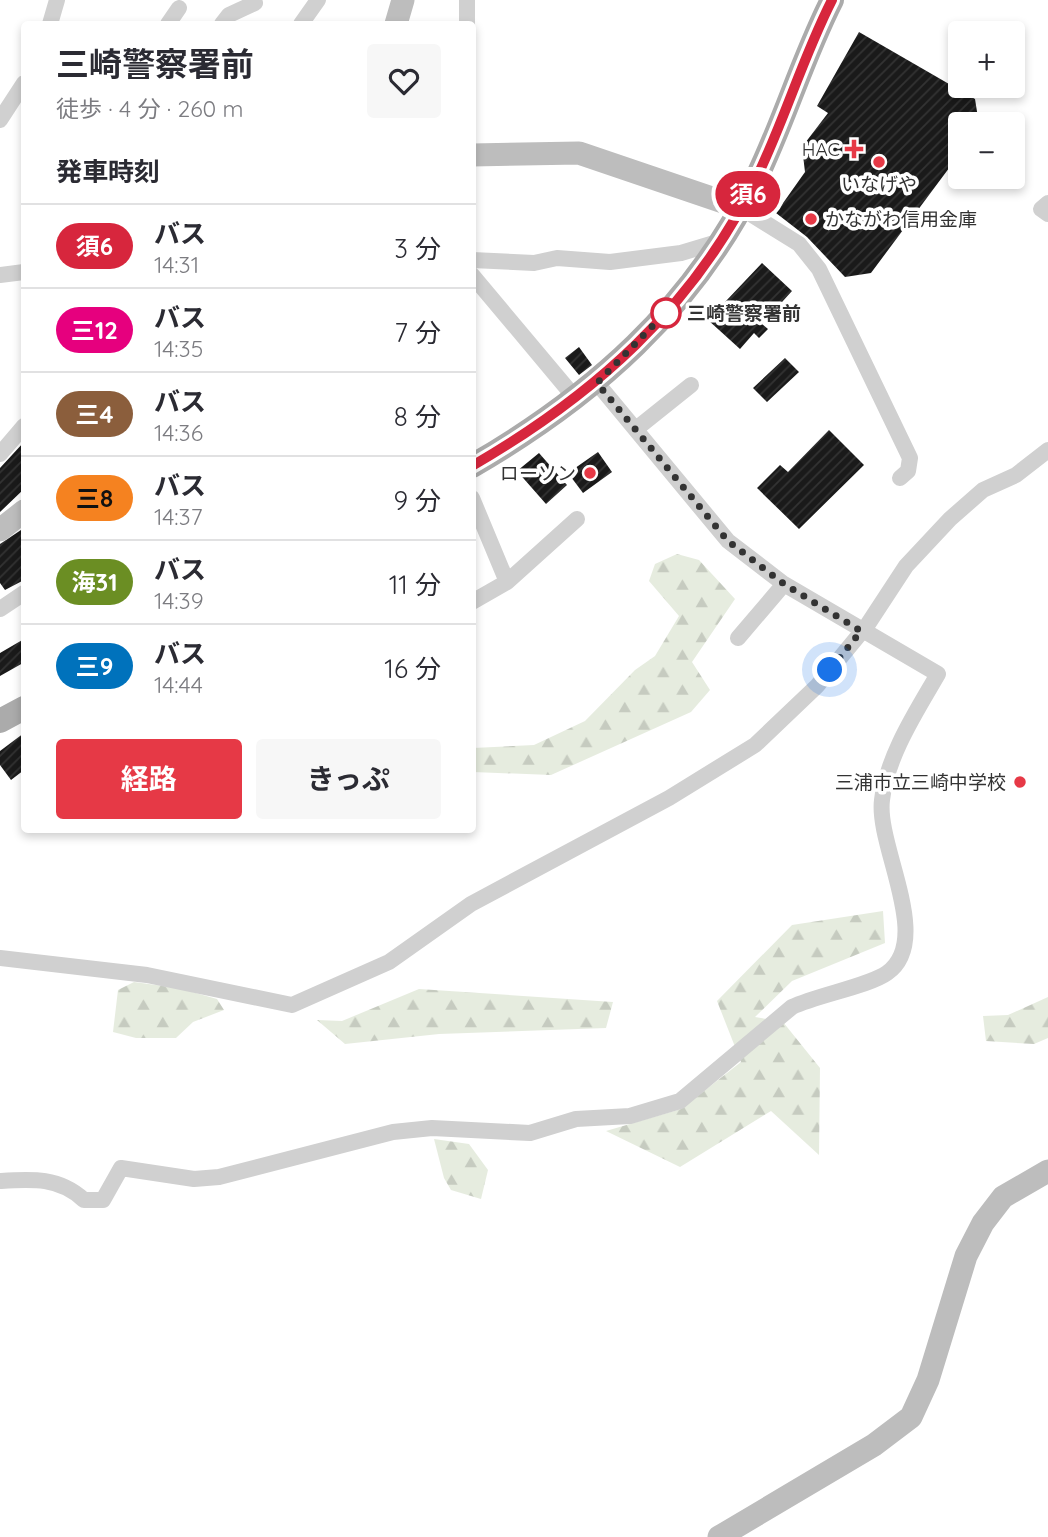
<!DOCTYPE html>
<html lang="ja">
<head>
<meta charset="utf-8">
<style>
  body { margin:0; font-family:Quicksand,"Noto Sans JP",sans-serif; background:#f7f7f7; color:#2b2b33; height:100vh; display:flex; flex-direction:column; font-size:26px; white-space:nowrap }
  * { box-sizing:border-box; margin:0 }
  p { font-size:23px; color:#7c7c81 }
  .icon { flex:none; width:38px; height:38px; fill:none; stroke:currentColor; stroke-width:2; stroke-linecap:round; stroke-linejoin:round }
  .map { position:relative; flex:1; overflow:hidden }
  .drawer { position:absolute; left:21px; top:21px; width:455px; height:812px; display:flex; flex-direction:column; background:#fff; border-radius:7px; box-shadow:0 4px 10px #0003 }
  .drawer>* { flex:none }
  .badge { padding:0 14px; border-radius:23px; font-size:24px; line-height:46px }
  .buttons { position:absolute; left:948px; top:21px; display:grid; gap:14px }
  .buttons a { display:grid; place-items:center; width:77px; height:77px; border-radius:7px; background:#fff; box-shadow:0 4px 10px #0003; font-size:35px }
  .you { position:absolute; width:35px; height:35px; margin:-18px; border:5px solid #fff; border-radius:50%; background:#1a73e8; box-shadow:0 0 0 10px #1a73e833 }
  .map>.badge { position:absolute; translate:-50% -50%; box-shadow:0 0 0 4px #fff }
  h2 { padding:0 35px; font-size:26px; line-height:63px }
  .round { display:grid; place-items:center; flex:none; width:74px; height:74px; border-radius:7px; background:#f7f7f7 }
  .overview { display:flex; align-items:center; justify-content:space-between; height:119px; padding:0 35px }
  h1 { font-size:33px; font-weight:700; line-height:52px }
  .action { display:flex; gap:14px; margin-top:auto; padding:14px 35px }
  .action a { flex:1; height:80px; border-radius:7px; background:#e63946; color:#fff; font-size:28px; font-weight:700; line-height:80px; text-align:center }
  .action a+a { background:#f7f7f7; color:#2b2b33 }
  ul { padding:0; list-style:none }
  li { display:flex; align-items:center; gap:21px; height:84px; padding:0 35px; border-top:2px solid #e1e1e2 }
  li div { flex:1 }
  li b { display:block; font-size:26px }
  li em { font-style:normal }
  li .badge { min-width:77px; font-weight:700; text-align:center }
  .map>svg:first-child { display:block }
  .forest { fill:url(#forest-firs) }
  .building { fill:url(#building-hatch) }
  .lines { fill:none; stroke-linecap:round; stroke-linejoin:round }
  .street { stroke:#d0d0d0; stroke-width:16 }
  .secondary { stroke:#bdbdbd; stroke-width:23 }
  .primary { stroke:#ababab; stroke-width:24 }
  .line-casing { stroke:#fff; stroke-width:16 }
  .line { stroke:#d7263d; stroke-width:10 }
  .walk { stroke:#333; stroke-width:7; stroke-dasharray:0 12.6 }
  .poi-dot { fill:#e63946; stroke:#fff; stroke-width:2.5 }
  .stop-dot { fill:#fff; stroke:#d7263d; stroke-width:3.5 }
  .labels { text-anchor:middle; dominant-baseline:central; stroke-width:7; stroke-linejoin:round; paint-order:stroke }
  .poi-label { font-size:19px; fill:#333; stroke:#fff; text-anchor:end }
  .stop-label { font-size:19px; font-weight:bold; fill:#333; stroke:#fff; text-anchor:start }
</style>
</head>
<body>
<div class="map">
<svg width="1048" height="1537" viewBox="0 0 1048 1537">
  <defs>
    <pattern id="forest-firs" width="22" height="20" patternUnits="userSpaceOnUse" patternTransform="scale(1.75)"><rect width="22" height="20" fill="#e6ecdf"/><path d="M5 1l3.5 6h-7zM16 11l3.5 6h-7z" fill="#c6cbc0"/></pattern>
    <pattern id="building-hatch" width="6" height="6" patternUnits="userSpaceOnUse" patternTransform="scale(1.75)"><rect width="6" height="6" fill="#1a1a1a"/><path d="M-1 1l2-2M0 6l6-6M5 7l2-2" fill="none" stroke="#333"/></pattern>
  </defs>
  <rect width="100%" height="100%" fill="#fff"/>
  <!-- forest -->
  <path class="forest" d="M677,554L699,560L735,599L692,662L710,690L691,712L551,775L473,772V748L534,745L585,721L635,670L655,656L679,616L649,581L655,564Z
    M883,911L885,943L792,981L755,1017L783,1022L820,1068L819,1155L771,1111L680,1167L606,1131L681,1109L741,1062L717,1001L792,925Z
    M134,982L178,988L217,999L224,1010L193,1022L176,1038H136L113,1032L118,990Z
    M419,989L613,1002L606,1028L439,1034L345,1044L317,1020L342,1021Z
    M1048,997V1038L1034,1044L986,1041L983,1016L1008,1015Z
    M434,1139L469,1144L488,1170L481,1199L451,1190L444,1178Z"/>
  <!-- building -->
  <path class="building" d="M859,32L975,99L979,124H961V152L871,273L845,277L807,237L776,213L805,172L802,147L828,113L817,106Z
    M762,263L792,291L762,324L768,329L759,338L754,333L740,349L708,320Z
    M579,347L592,365L579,375L565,358Z
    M785,358L799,372L767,402L753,388Z
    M829,430L864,465L799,529L757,488L780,465L788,472Z
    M24,442V489L0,512V468Z
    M598,452L612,472L583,493L568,473Z
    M539,453L567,485L546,504L517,471Z
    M24,528V580L5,590L0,583V544Z
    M24,639V667L23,663L0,676V653Z
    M24,733V770L11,780L0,765V751Z"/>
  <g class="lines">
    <!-- street -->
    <path class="street" d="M50,24L57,0
      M168,24L179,8
      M222,24L229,15L255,3
      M301,24L318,0
      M467,24V0
      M0,120L24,83
      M1048,203L1041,209L1048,214
      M741,208L799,244L819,269L910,458L908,471L900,478
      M472,260L534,263L557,258L610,262L681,253L721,241
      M0,275L24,272
      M472,275L576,399
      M636,429L691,385
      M0,454L24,426
      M472,498L507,582
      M472,602L507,582L577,519
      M0,609L24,593
      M738,638L784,584
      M0,958L147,975L292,1005L389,962L471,904L669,798L755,745L817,686L868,624L906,566L950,519L983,490L1016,475L1048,450
      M0,1181C32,1179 59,1177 84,1200H103L121,1168L194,1179L219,1177L393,1132L432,1128L530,1133L576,1119L630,1116L680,1101L792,1007C817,995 869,986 887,973C934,940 876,846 882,800C887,756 916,712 938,674L784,584L728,541L597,383"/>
    <!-- secondary -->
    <path class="secondary" d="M396,24L403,0
      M472,155L579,153L741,208
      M0,530L24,511
      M719,1537L874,1445L911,1417L928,1380L966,1256L983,1223L1003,1197L1048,1171"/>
    <!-- primary -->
    <path class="primary" d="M472,466C593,396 693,308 755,181C784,122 802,59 832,0
      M0,721L24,708"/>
  </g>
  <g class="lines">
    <defs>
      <path id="line" d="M472,466C593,396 693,308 755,181C784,122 802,59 832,0"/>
    </defs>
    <!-- line casing -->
    <use href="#line" class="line-casing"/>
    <!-- line -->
    <use href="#line" class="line"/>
    <!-- walk -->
    <path class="walk" d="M666,313L672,306L597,383L728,541L784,584L861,631L830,670"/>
  </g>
  <!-- markers -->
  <g class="poi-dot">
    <path d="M850.5 138.5h7v7h7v7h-7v7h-7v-7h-7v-7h7z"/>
    <circle cx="879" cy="162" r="7"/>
    <circle cx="811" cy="219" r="7"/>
    <circle cx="590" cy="473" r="7"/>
    <circle cx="1020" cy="782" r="7"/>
  </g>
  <circle class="stop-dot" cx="666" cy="313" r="14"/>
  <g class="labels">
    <!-- poi labels -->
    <g class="poi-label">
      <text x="840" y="149">HAC</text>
      <text x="879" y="184" text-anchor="middle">いなげや</text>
      <text x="825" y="219" text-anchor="start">かながわ信用金庫</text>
      <text x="576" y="473">ローソン</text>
      <text x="1006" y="782">三浦市立三崎中学校</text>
    </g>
    <!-- stop labels -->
    <g class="stop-label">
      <text x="687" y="313">三崎警察署前</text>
    </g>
  </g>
</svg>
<div class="buttons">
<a>+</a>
<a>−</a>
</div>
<div class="you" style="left:830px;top:670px"></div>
<b class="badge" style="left:748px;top:194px;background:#d7263d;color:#fff">須6</b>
<section class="drawer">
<div class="overview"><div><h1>三崎警察署前</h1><p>徒歩 · 4 分 · 260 m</p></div><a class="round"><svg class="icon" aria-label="heart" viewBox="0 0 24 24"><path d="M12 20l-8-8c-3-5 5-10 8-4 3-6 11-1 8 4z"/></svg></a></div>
<h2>発車時刻</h2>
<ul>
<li><span class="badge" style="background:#d7263d;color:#fff">須6</span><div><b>バス</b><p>14:31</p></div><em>3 分</em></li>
<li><span class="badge" style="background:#e6007e;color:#fff">三12</span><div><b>バス</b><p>14:35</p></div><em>7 分</em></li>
<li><span class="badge" style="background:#8b5e3c;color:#fff">三4</span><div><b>バス</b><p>14:36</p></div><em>8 分</em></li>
<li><span class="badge" style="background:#f58220;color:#111">三8</span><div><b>バス</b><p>14:37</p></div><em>9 分</em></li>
<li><span class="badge" style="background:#6b8e23;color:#fff">海31</span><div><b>バス</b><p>14:39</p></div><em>11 分</em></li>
<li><span class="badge" style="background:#0072bc;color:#fff">三9</span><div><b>バス</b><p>14:44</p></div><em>16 分</em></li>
</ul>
<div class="action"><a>経路</a><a>きっぷ</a></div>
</section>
</div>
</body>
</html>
